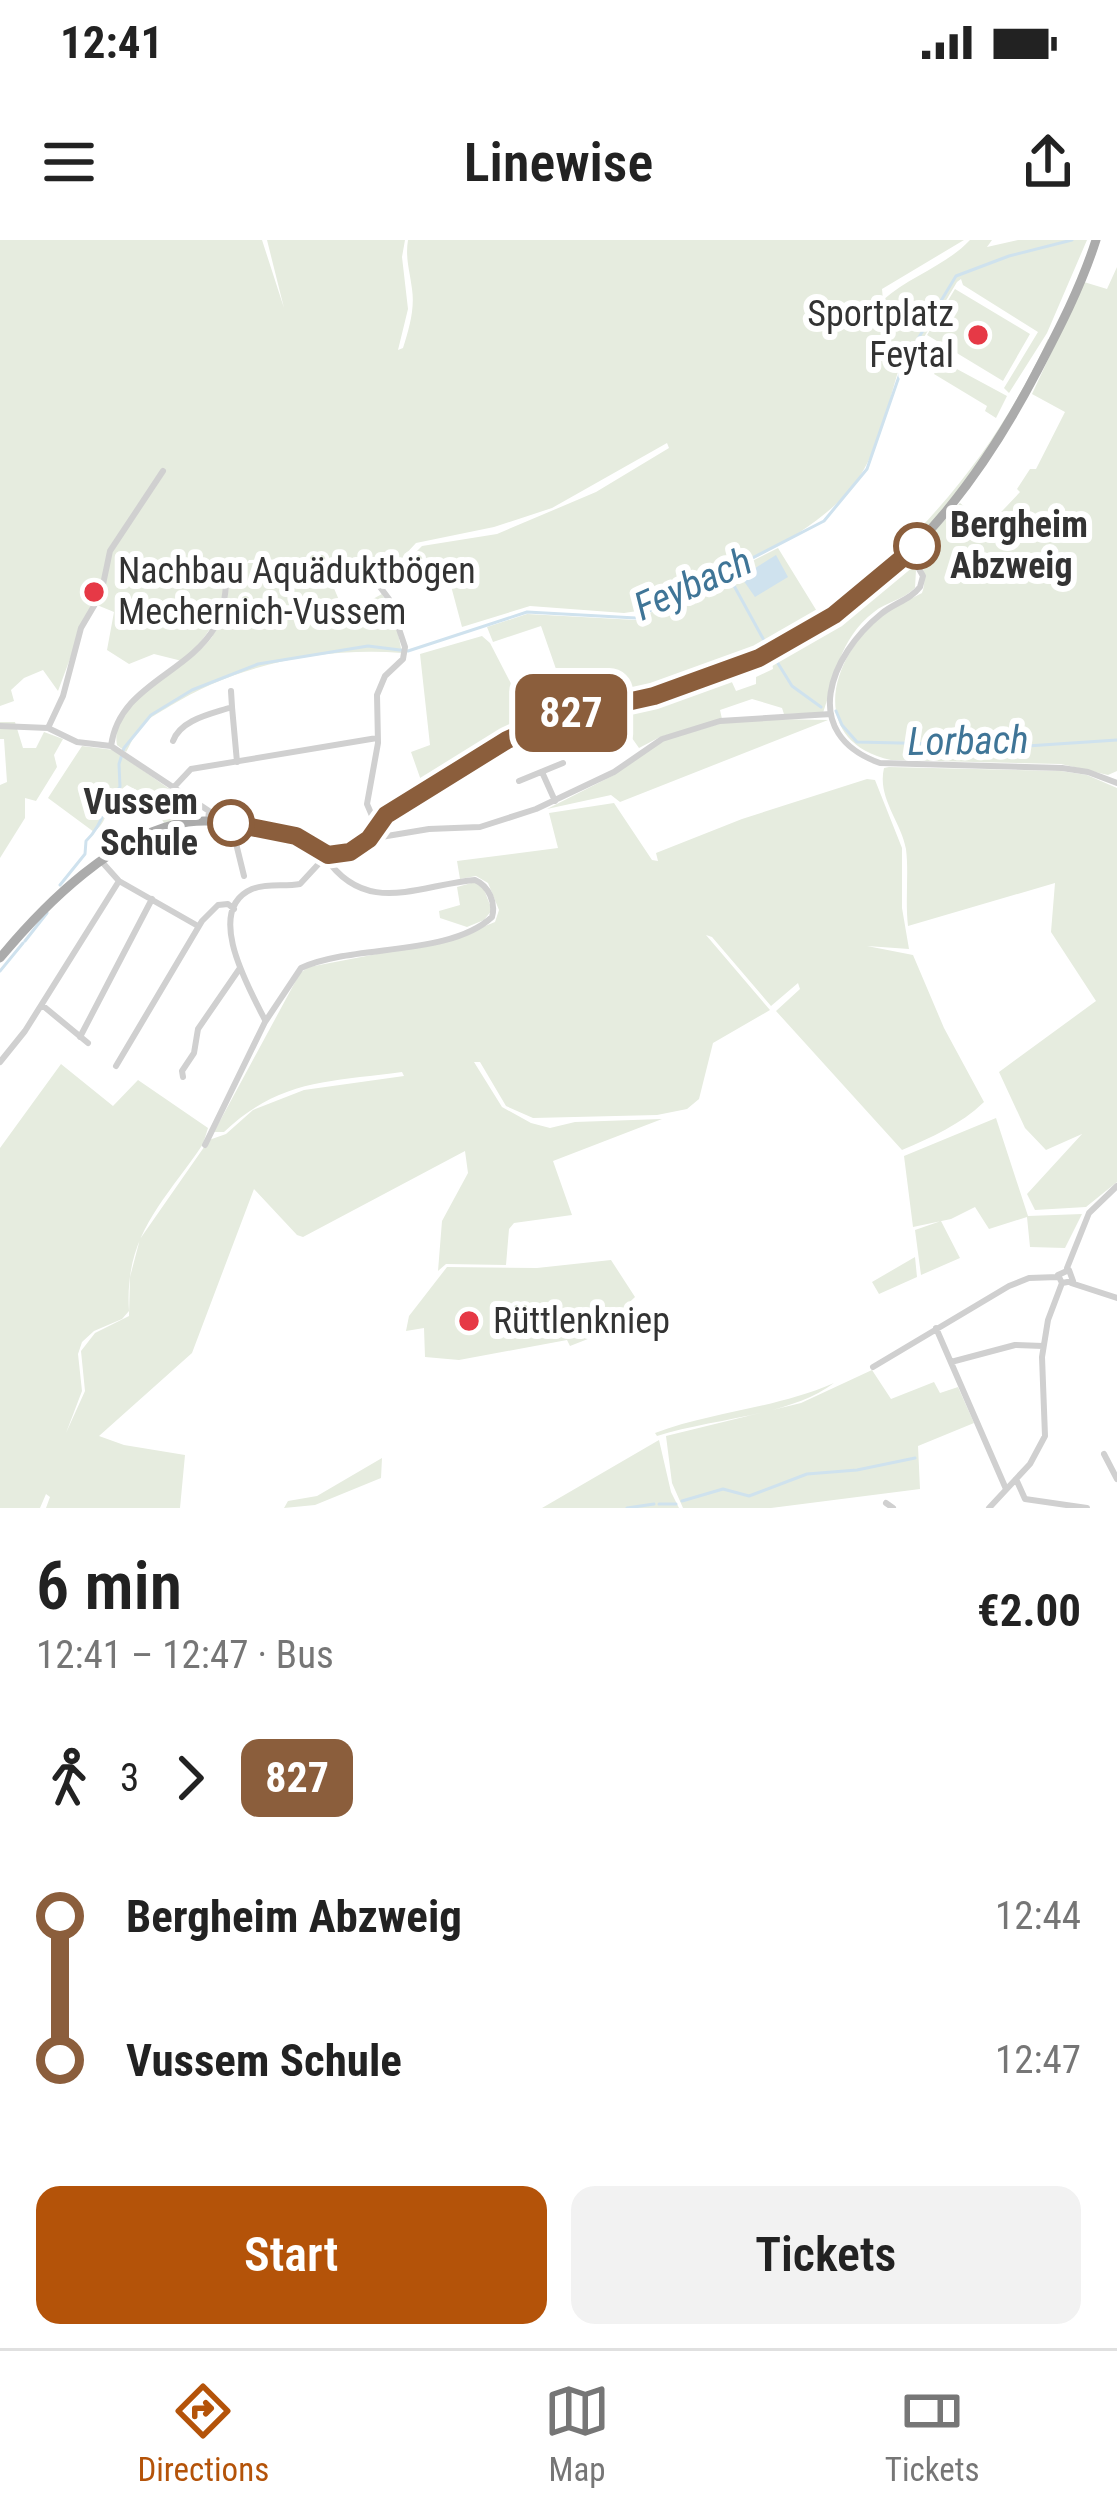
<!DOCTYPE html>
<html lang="en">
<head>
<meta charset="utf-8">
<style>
  body { margin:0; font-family:"Roboto Condensed",sans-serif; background:#f2f2f2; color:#222; height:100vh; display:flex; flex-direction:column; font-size:45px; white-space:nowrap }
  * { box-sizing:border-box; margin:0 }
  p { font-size:39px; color:#767676 }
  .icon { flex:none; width:66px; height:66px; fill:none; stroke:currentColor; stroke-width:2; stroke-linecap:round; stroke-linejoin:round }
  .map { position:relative; height:1268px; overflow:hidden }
  .side { display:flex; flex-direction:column; background:#fff; flex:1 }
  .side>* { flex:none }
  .badge { padding:0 24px; border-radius:18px; font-size:42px; line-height:78px }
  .map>.badge { position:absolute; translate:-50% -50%; box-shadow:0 0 0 6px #fff }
  .legs { display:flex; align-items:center; gap:18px; height:132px; padding:0 36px; font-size:39px }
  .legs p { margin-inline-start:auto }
  .summary { display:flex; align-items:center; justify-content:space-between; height:204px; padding:0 36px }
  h1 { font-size:66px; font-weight:600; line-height:90px }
  .button { display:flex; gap:24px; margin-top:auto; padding:24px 36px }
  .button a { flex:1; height:138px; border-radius:24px; background:#b45309; color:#fff; font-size:48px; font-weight:600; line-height:138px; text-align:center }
  .button a+a { background:#f2f2f2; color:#222 }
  ul { padding:0 36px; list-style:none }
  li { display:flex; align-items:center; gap:42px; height:144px; font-size:45px }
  li i { display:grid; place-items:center; width:18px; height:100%; margin:0 15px; background:currentColor }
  li i::after { content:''; width:30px; height:30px; margin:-15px; border:9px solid; border-radius:50%; background:#fff }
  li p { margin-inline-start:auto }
  li:first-child i { background:linear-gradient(#0000 50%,currentColor 0) }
  li:last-child i { background:linear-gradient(currentColor 50%,#0000 0) }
  .status { display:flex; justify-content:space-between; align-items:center; height:84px; padding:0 60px; background:#fff; direction:ltr }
  .status svg { height:33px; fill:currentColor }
  header { display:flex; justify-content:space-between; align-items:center; height:156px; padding:0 36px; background:#fff; font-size:54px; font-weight:600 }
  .menu { display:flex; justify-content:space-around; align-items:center; height:168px; border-top:3px solid #e0e0e0; background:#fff; font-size:33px; color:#767676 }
  .menu a { display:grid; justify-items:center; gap:6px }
  .menu .on { color:#b45309 }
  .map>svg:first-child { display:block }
  .green { fill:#e6ecdf }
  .water { fill:#cfe2ee }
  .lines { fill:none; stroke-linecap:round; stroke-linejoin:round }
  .stream { stroke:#cfe2ee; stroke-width:3 }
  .minor { stroke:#d0d0d0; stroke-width:6 }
  .major { stroke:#ababab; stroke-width:9 }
  .line-1-casing { stroke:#fff; stroke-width:27 }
  .line-1 { stroke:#8b5e3c; stroke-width:18 }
  .poi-dot { fill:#e63946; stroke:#fff; stroke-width:4.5 }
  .stop-1-dot { fill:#fff; stroke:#8b5e3c; stroke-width:6 }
  .labels { text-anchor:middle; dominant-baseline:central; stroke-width:12; stroke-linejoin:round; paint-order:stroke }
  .poi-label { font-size:36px; fill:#333; stroke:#fff; text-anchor:start }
  .stop-label { font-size:36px; font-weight:bold; fill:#333; stroke:#fff; text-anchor:start }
  .water-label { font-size:39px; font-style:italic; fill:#3f7597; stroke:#fff }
</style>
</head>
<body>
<div class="status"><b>12:41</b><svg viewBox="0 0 49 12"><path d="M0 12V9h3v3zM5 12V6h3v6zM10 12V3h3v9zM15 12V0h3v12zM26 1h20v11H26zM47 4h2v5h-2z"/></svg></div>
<header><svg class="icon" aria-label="menu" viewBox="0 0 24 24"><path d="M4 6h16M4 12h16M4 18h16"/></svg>Linewise<svg class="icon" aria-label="share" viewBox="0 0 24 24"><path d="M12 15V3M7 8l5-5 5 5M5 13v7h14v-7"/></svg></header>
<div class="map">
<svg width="1117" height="1268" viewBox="0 0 1117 1268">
  <rect width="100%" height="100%" fill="#fff"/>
  <!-- green -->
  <path class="green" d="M0,0H262L284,68L267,0H405L402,17L408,69L398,110L403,108C409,89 415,69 412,49C410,32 405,18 408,0H964L882,49L883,60C910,36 947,25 970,0H992L987,7L1018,0H1087L1047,93L1009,153L1004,148L1038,92L963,45L961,39L957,42L908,124L901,122C889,159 881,203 860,236C822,296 715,336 651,369L624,373L530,366L462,387L451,346H427L426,328H416L394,347L385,343L422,306L497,294L596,252L669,208L667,203L552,268L494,287L416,303L377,345L320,343L295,319L249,320L247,323C284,323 290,323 319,346H333L345,374L382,354L395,379L402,413C323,407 238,424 170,466C161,472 147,478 140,487C134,494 131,504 126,512L117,505C108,457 188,432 212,397C227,375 229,352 230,326L246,322L226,325C222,372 217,388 182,421L154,414L129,424L107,410L114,372L97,365L77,400L58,451L43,430L24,438L11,450L14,461L0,466Z
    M1117,27V531L1108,535L1061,524L891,520C803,500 832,410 889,371C899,364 911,359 922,353C929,335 917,321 923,304L960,263L988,286L1020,252L1017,249L1030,229H1036L1065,172L1032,154L1084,42L1107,49Z
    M955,49L1030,94L1003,141L927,95Z
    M1048,99L1052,101C965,264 873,380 691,441C651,454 607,457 567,469C515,483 468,518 423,546L411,512L430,505L420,414L482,396L490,403L520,461L550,448L546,435L556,429L541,386L493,402L487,387L527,374L636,380L778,308L818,373L847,351L855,350C939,278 1001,200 1048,99Z
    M942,121L1007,156L996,178L985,171L987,166L934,134Z
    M901,326L916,330L915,348C903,360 886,362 874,372C838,400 836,436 823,473L784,474L782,468L752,459L720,470L722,479L660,497L639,508L622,484L571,492L568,500L563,488L521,502L437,548L541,486L654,459L724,436L731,440L736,451L756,444V437L773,429L771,415Z
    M771,479L828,480L620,562L611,555L547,569L614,535L662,501L722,483Z
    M0,482H15L23,508H36L44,492L63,499L54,515L57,527L36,561L25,558V578L0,618V545L7,542L4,499H0Z
    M82,506L114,510L195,567L188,578L164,583L149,557L127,545C105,561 111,579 94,592L48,558Z
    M889,527L1061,531L1087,535L1117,548V942L1086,967L1035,970L1027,954L1082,894L1046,910L1025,888L999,832L1096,761L1051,692L1055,643L908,686C905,660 909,633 906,609C901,581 877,558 884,528Z
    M867,539L875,540L902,608V668L909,709L867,706L913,715L944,788L984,862C960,885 932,897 902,910L776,771L800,749L798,743L771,766L712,697L706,695L770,770L713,803L699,859L687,869L657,875L533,878L506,866L480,822H474L502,867L531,883L550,888L575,882L662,879L553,921L572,975L514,983L509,989L506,1025L446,1024L438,1031L442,981L468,933L465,911L303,997L297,995L254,949L192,1113L99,1196L124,1205L185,1215L180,1268H46L50,1257L46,1254L40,1268H0V908L61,824L113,866L138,840L208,888L203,904C164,962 124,995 129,1071L122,1079L94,1091L82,1102L78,1114L82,1151L66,1193L85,1151L81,1111L95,1093L129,1076L130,1037L140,999L209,900L226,894L253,870L304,850L404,836L402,832C329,842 280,839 224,892H214L300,733L309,727L450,700L495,682L499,670L488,643L476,636L460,639L457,621L558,608L549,573L614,563L652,620L658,621L656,613L742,579Z
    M475,642L483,647L492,670L484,680L467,687L440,678L439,671L460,665L457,647Z
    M996,878L1028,976L1082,974L1065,1008L1030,1007L1027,977L989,989L975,967L951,979L913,987L904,916Z
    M941,981L960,1018L921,1035L915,990Z
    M915,1017L917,1037L879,1054L872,1042Z
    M611,1020L635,1057L593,1097L570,1106L567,1100L459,1120L425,1117L424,1088L406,1091L409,1076L447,1027L537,1028Z
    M872,1130L891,1159L934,1142L940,1153L958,1147L974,1183L918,1206L920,1249L771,1268H683L672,1243L666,1196L801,1163Z
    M834,1143C791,1176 710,1179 657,1196L655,1193C714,1171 774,1169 834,1143Z
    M659,1200L671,1252L679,1268H542Z
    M382,1218L381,1238L315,1265L284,1268L288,1261L317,1256Z"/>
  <!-- water -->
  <path class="water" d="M776,315L788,337L755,357L741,337Z"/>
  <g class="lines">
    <!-- stream -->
    <path class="stream" d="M727,333L766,404
      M774,417L792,446L821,467
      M836,471L842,485L857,502L1027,506L1117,500
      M60,645L85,614L86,601C104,584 105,561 120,547L119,524L124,508L151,475L192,450L258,424L368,406L408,411L527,372L636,378L824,281L867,229L904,122L956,36L1009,16L1072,0
      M25,701L47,673
      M0,731L23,703
      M682,1261L723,1249L749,1256L807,1234L857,1230L915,1218
      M659,1264H676
      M627,1268L654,1264"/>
    <!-- minor -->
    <path class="minor" d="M910,313L923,336L920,347C910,360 894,363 881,374C830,415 798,494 880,523L1062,528L1088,532L1117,543
      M231,451L232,467
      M0,486L48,488L77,502L111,506L209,571L208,581
      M48,488L63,456L81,388L101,354L110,311L163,231
      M173,501C181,479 212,474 232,467L237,522
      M111,506C119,445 187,435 215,387C226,367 226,345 228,322
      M542,532L555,561
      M519,541L563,523
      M175,546L191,529L377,498
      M231,583L244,636
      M376,585L367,564L378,503L377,455L385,436L403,419L405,407L389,359L380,347
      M369,599L429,589L480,587L536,569L614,532L662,499L720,481L831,474
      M102,622L119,641L198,686
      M42,765L88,803
      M265,780C250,750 203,670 252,649C267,643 285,647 300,644L325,617
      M80,797L152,659
      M0,822L25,791L119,641
      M116,826L202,681L218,665L228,664L234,669
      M183,837L182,831L194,813L198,789L240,728
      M205,905L265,782L301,728C352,704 449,717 492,677C496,663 489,646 475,640C418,645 366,677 325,617
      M1067,1028L1089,973L1117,946
      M1071,1043L1117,1058
      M936,1088L1006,1249
      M951,1122L1015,1105L1043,1106
      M873,1127L1009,1046L1029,1038L1058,1037
      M1104,1214L1117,1239
      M1016,1239L1025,1259L1087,1268
      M886,1263L893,1268
      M989,1268L1030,1224L1045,1196L1042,1117L1048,1080L1062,1043L1058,1035L1069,1030L1073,1041L1062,1043"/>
    <!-- major -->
    <path class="major" d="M0,718C44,665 116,592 188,582C215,579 242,584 269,590C280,593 293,594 304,599C320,606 325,618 344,614C368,608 372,585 390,572C434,542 482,511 530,488C589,460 661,458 723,434C871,376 964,271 1036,133C1059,89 1081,47 1096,0"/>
  </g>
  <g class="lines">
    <defs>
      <path id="line-1" d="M231,583L296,596L328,615L350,612L369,599L386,575L507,500L555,478L654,456L759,418L834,375L917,306"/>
    </defs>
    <!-- line-1 casing -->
    <use href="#line-1" class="line-1-casing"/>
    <!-- line-1 -->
    <use href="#line-1" class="line-1"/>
  </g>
  <!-- markers -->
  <g class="poi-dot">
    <circle cx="978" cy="95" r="12"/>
    <circle cx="94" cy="352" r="12"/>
    <circle cx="469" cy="1081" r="12"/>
  </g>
  <g class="stop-1-dot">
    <circle cx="917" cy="306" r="21"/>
    <circle cx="231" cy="583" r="21"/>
  </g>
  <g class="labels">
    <!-- poi labels -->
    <g class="poi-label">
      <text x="954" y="74" text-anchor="end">Sportplatz<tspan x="954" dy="41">Feytal</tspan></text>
      <text x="118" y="331">Nachbau Aquäduktbögen<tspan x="118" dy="41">Mechernich-Vussem</tspan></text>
      <text x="493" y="1081">Rüttlenkniep</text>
    </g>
    <!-- stop labels -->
    <g class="stop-label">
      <text x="950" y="285">Bergheim<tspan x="950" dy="41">Abzweig</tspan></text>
      <text x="198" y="562" text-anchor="end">Vussem<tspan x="198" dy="41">Schule</tspan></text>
    </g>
    <!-- water labels -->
    <g class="water-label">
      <text transform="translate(693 344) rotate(-24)">Feybach</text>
      <text transform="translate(968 501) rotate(-1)">Lorbach</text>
    </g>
  </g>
</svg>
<b class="badge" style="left:571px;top:473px;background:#8b5e3c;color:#fff">827</b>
</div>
<section class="side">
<div class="summary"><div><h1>6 min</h1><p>12:41 – 12:47 · Bus</p></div><b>€2.00</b></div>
<div class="legs"><svg class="icon" aria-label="walk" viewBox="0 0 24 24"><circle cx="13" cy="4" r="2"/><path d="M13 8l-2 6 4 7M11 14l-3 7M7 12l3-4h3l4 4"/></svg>3<svg class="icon" aria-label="forward" viewBox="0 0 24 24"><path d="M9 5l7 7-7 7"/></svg><b class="badge" style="background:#8b5e3c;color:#fff">827</b></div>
<ul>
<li><i style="color:#8b5e3c"></i><b>Bergheim Abzweig</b><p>12:44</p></li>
<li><i style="color:#8b5e3c"></i><b>Vussem Schule</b><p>12:47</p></li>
</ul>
<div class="button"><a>Start</a><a>Tickets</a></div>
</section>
<nav class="menu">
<a class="on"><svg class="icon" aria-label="directions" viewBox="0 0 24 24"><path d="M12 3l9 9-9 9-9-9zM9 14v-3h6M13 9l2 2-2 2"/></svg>Directions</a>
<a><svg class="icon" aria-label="map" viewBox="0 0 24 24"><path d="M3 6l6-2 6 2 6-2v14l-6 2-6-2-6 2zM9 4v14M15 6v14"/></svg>Map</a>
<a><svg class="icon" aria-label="tickets" viewBox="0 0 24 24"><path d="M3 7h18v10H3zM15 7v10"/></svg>Tickets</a>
</nav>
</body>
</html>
